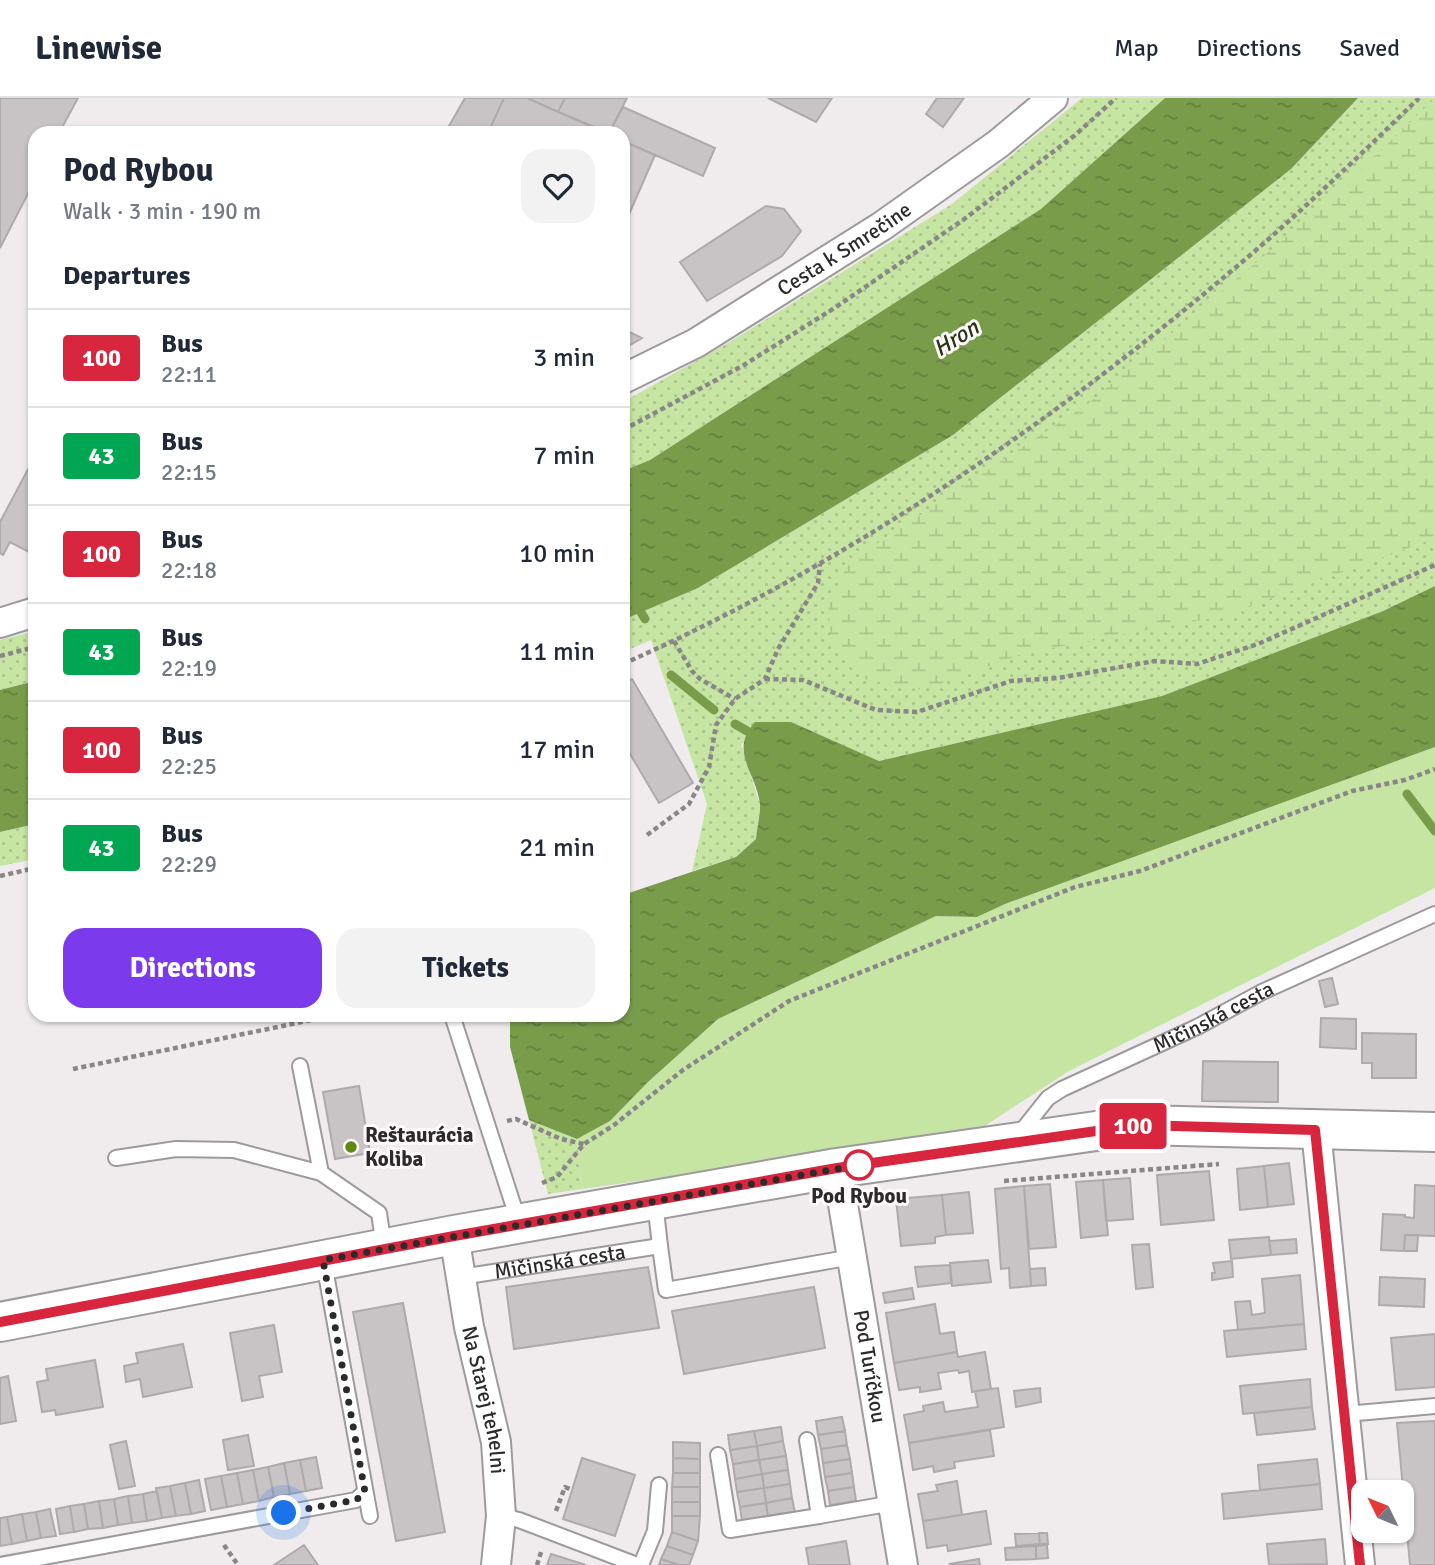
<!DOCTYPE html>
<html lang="en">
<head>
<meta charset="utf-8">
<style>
  body { margin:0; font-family:Signika,sans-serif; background:#f2f2f3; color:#1f2937; height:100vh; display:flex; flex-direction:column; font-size:26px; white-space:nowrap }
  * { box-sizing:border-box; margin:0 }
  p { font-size:23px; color:#747a83 }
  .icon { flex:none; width:38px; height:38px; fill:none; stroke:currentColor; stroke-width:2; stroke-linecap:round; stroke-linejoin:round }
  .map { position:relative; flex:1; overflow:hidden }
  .side { position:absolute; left:28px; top:28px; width:602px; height:896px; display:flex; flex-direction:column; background:#fff; border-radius:21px; box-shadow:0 2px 5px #0004 }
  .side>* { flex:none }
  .badge { padding:0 14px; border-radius:5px; font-size:24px; line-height:46px }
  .needle { width:46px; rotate:313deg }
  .fabs { position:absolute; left:1351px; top:1382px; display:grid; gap:14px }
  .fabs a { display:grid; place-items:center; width:63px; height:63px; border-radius:14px; background:#fff; box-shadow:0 2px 5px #0004; font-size:35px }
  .you { position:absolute; width:35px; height:35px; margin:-18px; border:5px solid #fff; border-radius:50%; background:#1a73e8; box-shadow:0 0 0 10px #1a73e833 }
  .map>.badge { position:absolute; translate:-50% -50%; box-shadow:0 0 0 4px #fff }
  h2 { padding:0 35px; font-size:26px; line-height:63px }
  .round { display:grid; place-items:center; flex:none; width:74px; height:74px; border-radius:21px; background:#f2f2f3 }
  .headline { display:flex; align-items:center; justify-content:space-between; height:119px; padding:0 35px }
  h1 { font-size:33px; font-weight:700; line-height:52px }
  .primary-button { display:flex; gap:14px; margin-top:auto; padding:14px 35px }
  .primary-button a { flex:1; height:80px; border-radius:21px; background:#7c3aed; color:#fff; font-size:28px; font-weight:700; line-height:80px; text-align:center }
  .primary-button a+a { background:#f2f2f3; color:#1f2937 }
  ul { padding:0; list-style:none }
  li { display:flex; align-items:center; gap:21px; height:98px; padding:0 35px; border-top:2px solid #e0e1e3 }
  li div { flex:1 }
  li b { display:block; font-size:26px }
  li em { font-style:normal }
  li .badge { min-width:77px; font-weight:700; text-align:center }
  header { display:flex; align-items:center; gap:42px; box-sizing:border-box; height:98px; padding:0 35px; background:#fff; border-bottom:2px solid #e0e1e3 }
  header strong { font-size:33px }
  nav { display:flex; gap:38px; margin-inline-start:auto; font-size:24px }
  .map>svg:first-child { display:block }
  .grass { fill:url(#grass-dots) }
  .wetland { fill:url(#wetland-marsh) }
  .green { fill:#c6e4a2 }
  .water { fill:url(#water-ripples) }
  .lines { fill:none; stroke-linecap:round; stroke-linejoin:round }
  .stream { stroke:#799c4b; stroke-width:9 }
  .building { fill:#c8c4c6; stroke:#aeaaac; stroke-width:2 }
  .lane-casing { stroke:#9e9a9c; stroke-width:18 }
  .street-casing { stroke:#9e9a9c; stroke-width:32 }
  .secondary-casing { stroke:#9e9a9c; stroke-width:42 }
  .path { stroke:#898687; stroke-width:4.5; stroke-dasharray:5 3.5; stroke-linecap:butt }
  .lane { stroke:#fff; stroke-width:14 }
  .street { stroke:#fff; stroke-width:28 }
  .secondary { stroke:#fff; stroke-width:38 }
  .line-casing { stroke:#fff; stroke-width:16 }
  .line { stroke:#d7263d; stroke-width:10 }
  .walk { stroke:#2c2a2b; stroke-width:7; stroke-dasharray:0 12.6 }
  .poi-dot { fill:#5f8813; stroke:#fdf9fb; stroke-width:2.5 }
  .stop-dot { fill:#fff; stroke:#d7263d; stroke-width:3.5 }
  .labels { text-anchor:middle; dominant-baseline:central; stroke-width:6; stroke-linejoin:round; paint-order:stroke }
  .street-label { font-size:21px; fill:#2c2a2b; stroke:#fdf9fb }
  .poi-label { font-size:21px; font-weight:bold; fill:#2c2a2b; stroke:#fdf9fb; text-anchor:start }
  .stop-label { font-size:21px; font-weight:bold; fill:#2c2a2b; stroke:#fdf9fb }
  .water-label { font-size:23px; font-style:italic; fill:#253311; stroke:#fdf9fb }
</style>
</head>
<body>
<header>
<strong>Linewise</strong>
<nav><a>Map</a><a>Directions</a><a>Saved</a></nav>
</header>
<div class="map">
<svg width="1435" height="1467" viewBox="0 0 1435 1467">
  <defs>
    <pattern id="grass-dots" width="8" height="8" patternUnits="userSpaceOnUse" patternTransform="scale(1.75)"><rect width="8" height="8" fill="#c6e4a2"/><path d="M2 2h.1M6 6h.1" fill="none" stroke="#aac48c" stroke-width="1.8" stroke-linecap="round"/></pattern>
    <pattern id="wetland-marsh" width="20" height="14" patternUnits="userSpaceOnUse" patternTransform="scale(1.75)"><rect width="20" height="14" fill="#c6e4a2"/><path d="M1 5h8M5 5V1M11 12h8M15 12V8" fill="none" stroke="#aac48c"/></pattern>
    <pattern id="water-ripples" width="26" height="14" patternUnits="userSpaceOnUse" patternTransform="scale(1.75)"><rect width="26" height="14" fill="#799c4b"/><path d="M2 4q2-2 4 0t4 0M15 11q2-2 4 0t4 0" fill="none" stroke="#637f3f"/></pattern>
  </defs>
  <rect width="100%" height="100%" fill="#f0ecee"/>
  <!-- grass -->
  <path class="grass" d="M1082,0H1165L1041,111L650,362L623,373V304L728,245L952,106Z
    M1358,0H1435V488L1383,513L1162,598L879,663L791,624L741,646L760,707L756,741L736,759L692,773L707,706L651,542L623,554V522L698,490L953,337L1291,71Z
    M35,533V583L0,592V542Z
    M35,726V761L0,768V734Z
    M529,1022L577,1041L582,1091L548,1096Z"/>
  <!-- wetland -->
  <path class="wetland" d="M1435,0V439L1425,444L1223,518L1025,555L923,592L863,581L831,538L828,506L849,464L1089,305L1329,103Z"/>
  <!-- green -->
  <path class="green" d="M1435,649V790L1069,973L974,1035L582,1091L577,1041L610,1023L648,984L718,921L936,818L977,819L1005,806Z"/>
  <!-- water -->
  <path class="water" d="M1165,0H1358L1291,71L953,337L698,490L623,522V373L650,362L1041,111Z
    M1435,488V649L1005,806L977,819L936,818L718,921L648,984L610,1023L577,1041L529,1022L510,949V917H623V797L736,759L756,741C757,730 760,718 760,707C757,675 728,654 755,624H791L879,663L1162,598L1383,513Z
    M35,583V726L0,734V592Z"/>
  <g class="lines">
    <!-- stream -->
    <path class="stream" d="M623,484L645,521
      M671,577L714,612
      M735,626L747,633
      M1407,696L1435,733"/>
  </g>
  <!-- building -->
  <path class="building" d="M0,0H78L59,35H35V82L0,150Z
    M465,0H504L488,35H445Z
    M504,0H527L606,35H488Z
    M527,0H565L558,14Z
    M565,0H627L609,35L558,14Z
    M768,0H832L816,24Z
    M937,0H964L943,29L926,16Z
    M623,9L715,50L703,78L623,43V35H609Z
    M623,43L655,57L623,130Z
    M766,108L784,111L801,133L782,158L707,203L680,164Z
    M623,231L642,240L623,251Z
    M35,358V457L10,444L3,457L0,455V424Z
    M632,581L693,685L659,705L623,644V585Z
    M1332,880L1338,906L1325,909L1319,883Z
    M1321,920L1356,921V951L1320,949Z
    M1362,935L1416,936V980H1372V965H1362Z
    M1203,963L1278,964V1004L1202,1003Z
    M359,988L370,1055L335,1061L323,994Z
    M1289,1065L1294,1106L1268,1109L1264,1068Z
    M1264,1068L1268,1109L1240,1112L1237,1071Z
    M1209,1073L1214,1122L1161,1127L1157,1077Z
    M1130,1080L1133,1121L1106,1123L1103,1082Z
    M1103,1082L1108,1137L1081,1140L1076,1084Z
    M1050,1086L1056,1149L1029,1151L1024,1088Z
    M1415,1087L1435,1088V1138L1405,1137L1404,1153L1381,1152L1383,1116L1405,1117V1119L1414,1120Z
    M1024,1088L1031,1188L1010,1190L1009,1170L1001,1171L995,1091Z
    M969,1094L973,1135L946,1137L942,1097Z
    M942,1097L946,1137L935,1139V1145L901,1148L896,1101Z
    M1405,1137H1418L1417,1153H1404Z
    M1269,1139L1271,1157L1231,1161L1229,1142Z
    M1296,1141L1297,1155L1271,1157L1269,1143Z
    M1149,1146L1153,1189L1136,1191L1132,1147Z
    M988,1162L991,1184L952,1188L950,1165Z
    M1232,1163L1233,1179L1212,1182V1175H1215L1213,1165Z
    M950,1167L951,1185L918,1189L915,1169Z
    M648,1169L659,1230L514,1251L506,1189Z
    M1045,1170L1046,1187L1031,1188L1030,1171Z
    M1300,1177L1304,1226L1238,1232L1235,1204L1250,1203L1252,1217L1265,1215L1262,1181Z
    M1380,1179L1425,1181L1424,1209L1379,1207Z
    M814,1189L825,1250L684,1276L672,1213Z
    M912,1190L914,1201L885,1205L883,1195Z
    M403,1205L445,1434L396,1443L353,1214Z
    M935,1206L940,1236L954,1234L957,1254L894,1265L886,1215Z
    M1304,1226L1306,1251L1227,1259L1224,1233Z
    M274,1227L282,1274L259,1278L263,1299L242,1303L230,1235Z
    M1435,1236V1289L1396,1292L1391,1240Z
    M183,1246L192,1289L143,1299L140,1281L126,1284L124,1268L138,1265L136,1255Z
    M957,1254L958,1259L985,1254L991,1291L972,1294L969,1273L959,1275L958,1272L938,1275L941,1291L920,1294V1289L899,1292L894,1265Z
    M95,1262L103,1309L56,1317L55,1312L42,1314L37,1284L48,1282L46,1271Z
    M8,1278L16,1323L0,1326V1280Z
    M1310,1281L1312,1309L1243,1316L1240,1288Z
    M998,1290L1004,1329L909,1345L904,1317L924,1313L923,1308L943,1304L945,1314L978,1309L975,1293Z
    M1040,1290L1041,1304L1016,1309L1014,1293Z
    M1312,1309L1315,1331L1257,1337L1254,1315Z
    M842,1319L845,1333L818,1337L816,1323Z
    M1435,1323V1467H1410L1397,1325Z
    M781,1329L783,1343L757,1348L754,1333Z
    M990,1332L994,1358L954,1364L955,1370L934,1374L933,1368L913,1372L909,1345Z
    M754,1333L757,1348L730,1352L728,1337Z
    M845,1333L847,1347L821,1351L818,1337Z
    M248,1337L254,1368L228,1372L223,1342Z
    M126,1343L135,1388L119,1391L110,1347Z
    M783,1343L786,1358L759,1362L757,1348Z
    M673,1344L700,1345V1361L673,1360Z
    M847,1347L850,1361L823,1365L821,1351Z
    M757,1348L759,1362L733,1366L730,1352Z
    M786,1358L788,1372L762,1376L759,1362Z
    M316,1359L322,1390L306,1393L300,1362Z
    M582,1360L635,1377L615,1438L563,1421Z
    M673,1360L700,1361V1375H673Z
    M850,1361L852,1375L825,1379L823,1365Z
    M1317,1361L1320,1386L1260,1392L1258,1367Z
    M300,1362L306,1393L290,1396L284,1365Z
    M759,1362L762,1376L735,1381L733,1366Z
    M284,1365L290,1396L274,1399L268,1369Z
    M268,1369L274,1399L259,1403L253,1372Z
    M253,1372L259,1403L243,1406L237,1375Z
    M788,1372L790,1386L764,1390L762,1376Z
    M237,1375L243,1406L227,1409L221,1378Z
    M673,1375H700V1389H672Z
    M852,1375L854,1389L828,1393L825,1379Z
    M762,1376L764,1390L737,1394L735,1381Z
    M221,1378L227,1409L211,1412L205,1381Z
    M199,1382L205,1413L191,1416L185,1385Z
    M957,1383L962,1417L923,1423L918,1396L938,1393L936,1387Z
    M185,1385L191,1416L176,1418L170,1388Z
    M790,1386L792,1400L766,1405L764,1390Z
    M1320,1386L1322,1411L1224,1421L1222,1396Z
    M170,1388L176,1418L162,1420L156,1390Z
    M672,1389H700V1404H672Z
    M854,1389L856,1403L830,1407L828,1393Z
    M764,1390L766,1405L740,1409L737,1394Z
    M157,1393L162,1420L147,1423L143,1396Z
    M143,1396L147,1423L132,1425L128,1398Z
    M128,1398L132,1425L118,1427L114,1401Z
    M792,1400L795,1415L768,1419L766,1405Z
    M114,1401L118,1427L103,1430L99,1403Z
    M99,1403L103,1430L88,1431L84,1406Z
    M672,1404H700V1418H672Z
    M766,1405L768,1419L742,1423L740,1409Z
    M84,1406L88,1431L74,1434L70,1408Z
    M70,1408L74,1434L60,1436L56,1411Z
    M50,1411L56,1438L41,1440L36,1414Z
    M986,1413L991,1446L948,1453L947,1447L927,1450L923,1423Z
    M36,1414L41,1440L27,1443L22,1416Z
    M22,1416L27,1443L12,1446L7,1419Z
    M672,1418H700L698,1443L672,1434Z
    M7,1419L12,1446L0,1448V1420Z
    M672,1434L698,1443L693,1457L667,1448Z
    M1039,1435L1040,1446L1016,1448L1015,1436Z
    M1039,1435H1047L1048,1446H1040Z
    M1325,1441L1327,1466L1269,1467L1267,1446Z
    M846,1443L850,1467H809L806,1450Z
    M304,1447L318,1467H274Z
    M1047,1447L1048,1460L1036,1461V1448Z
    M667,1448L693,1457L689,1467H679L661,1461Z
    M1036,1448V1461L1006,1462L1005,1450Z
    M551,1456L586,1467H547Z
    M661,1461L679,1467H659Z
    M979,1461L980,1467H951L950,1466Z"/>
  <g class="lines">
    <defs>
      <g id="lane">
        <path d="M452,917L519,1125"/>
        <path d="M300,968L321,1075"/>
        <path id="s1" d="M1017,1039L1048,1000L1062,991L1197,929L1262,894L1435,816"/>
        <path d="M116,1060L176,1051L234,1052L321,1075L379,1115L384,1149"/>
        <path d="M655,1104L660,1148"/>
        <path d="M324,1165L370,1418"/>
        <path id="s2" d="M461,1179L660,1148L666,1192L852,1159"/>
        <path d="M1346,1316L1435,1308"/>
        <path d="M807,1342L819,1418L893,1405"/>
        <path d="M718,1357L730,1432L819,1418"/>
        <path d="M501,1418L519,1422L637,1467"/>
        <path d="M0,1467L356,1402L365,1394"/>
        <path d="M641,1467L655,1433L659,1387"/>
      </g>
      <g id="street">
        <path id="s3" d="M623,281L696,245L882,128L998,46L1053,0"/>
        <path d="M0,525L35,514"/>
        <path d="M1316,1032L1360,1467"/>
        <path id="s4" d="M837,1070L903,1467"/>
        <path id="s5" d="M454,1137L469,1229L496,1344L501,1418L496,1467"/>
      </g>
      <path id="secondary" d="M0,1224L454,1137L837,1070L1138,1027L1435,1034"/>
    </defs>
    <!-- lane casing -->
    <use href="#lane" class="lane-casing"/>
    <!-- street casing -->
    <use href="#street" class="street-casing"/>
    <!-- secondary casing -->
    <use href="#secondary" class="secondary-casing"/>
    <!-- path -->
    <path class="path" d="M623,332L744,267L836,209L963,122L1074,38L1116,0
      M674,543L692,573L700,581L735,601
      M0,558L35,549
      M623,566C843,468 1045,330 1229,175C1295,120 1357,60 1419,0
      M765,581L803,582L876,612L917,614L1011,583L1058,580L1155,563L1197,566L1258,546L1435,467
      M647,737L689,706L709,669L716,627L735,601L765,581L778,551L818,485L820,466
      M0,778L35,770
      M73,971L336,917
      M507,1023L516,1021L561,1041L584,1046
      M1004,1083L1219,1066
      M542,1085L557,1079L584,1046L614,1027L683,972L789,903L1075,789L1140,773L1352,693L1405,682L1435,671
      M556,1413L565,1389L572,1392
      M224,1447L238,1467
      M537,1467L542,1451"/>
    <!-- lane -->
    <use href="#lane" class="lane"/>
    <!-- street -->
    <use href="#street" class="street"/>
    <!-- secondary -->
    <use href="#secondary" class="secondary"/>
  </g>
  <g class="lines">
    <defs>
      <path id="line" d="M0,1224L454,1138L837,1070L1138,1027L1315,1032L1360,1467"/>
    </defs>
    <!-- line casing -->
    <use href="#line" class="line-casing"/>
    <!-- line -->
    <use href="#line" class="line"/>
    <!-- walk -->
    <path class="walk" d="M284,1415L356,1402L365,1394L323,1162L859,1067"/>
  </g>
  <!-- markers -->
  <circle class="poi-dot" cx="351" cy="1049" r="7"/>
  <circle class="stop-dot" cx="859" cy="1067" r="14"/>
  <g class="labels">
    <!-- street labels -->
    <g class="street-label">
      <text stroke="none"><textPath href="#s3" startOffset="257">Cesta k Smrečine</textPath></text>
      <text stroke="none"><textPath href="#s1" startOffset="234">Mičinská cesta</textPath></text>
      <text stroke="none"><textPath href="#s2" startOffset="100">Mičinská cesta</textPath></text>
      <text stroke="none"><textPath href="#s4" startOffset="201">Pod Turíčkou</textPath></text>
      <text stroke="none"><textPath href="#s5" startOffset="168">Na Starej tehelni</textPath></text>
    </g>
    <!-- poi labels -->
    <g class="poi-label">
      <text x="365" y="1037">Reštaurácia<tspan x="365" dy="24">Koliba</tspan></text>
    </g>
    <!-- stop labels -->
    <g class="stop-label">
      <text x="859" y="1098">Pod Rybou</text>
    </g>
    <!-- water labels -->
    <g class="water-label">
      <text transform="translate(956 240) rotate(-32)">Hron</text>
    </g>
  </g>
</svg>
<div class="fabs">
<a><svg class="needle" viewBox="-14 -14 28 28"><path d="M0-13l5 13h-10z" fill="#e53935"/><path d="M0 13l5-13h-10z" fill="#747a83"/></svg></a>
</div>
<div class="you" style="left:284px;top:1415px"></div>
<b class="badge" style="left:1133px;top:1028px;background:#d7263d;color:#fff">100</b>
<section class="side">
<div class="headline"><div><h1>Pod Rybou</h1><p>Walk · 3 min · 190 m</p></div><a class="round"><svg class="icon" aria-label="heart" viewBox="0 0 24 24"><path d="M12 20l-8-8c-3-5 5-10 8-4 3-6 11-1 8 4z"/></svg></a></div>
<h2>Departures</h2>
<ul>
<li><span class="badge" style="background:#d7263d;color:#fff">100</span><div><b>Bus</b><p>22:11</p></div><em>3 min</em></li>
<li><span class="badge" style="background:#00a651;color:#fff">43</span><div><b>Bus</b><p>22:15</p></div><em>7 min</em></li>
<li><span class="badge" style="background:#d7263d;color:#fff">100</span><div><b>Bus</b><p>22:18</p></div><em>10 min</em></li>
<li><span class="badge" style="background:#00a651;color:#fff">43</span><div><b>Bus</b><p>22:19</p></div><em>11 min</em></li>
<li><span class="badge" style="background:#d7263d;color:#fff">100</span><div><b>Bus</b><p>22:25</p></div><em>17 min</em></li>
<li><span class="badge" style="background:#00a651;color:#fff">43</span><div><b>Bus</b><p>22:29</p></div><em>21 min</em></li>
</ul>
<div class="primary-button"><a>Directions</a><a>Tickets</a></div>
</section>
</div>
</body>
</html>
